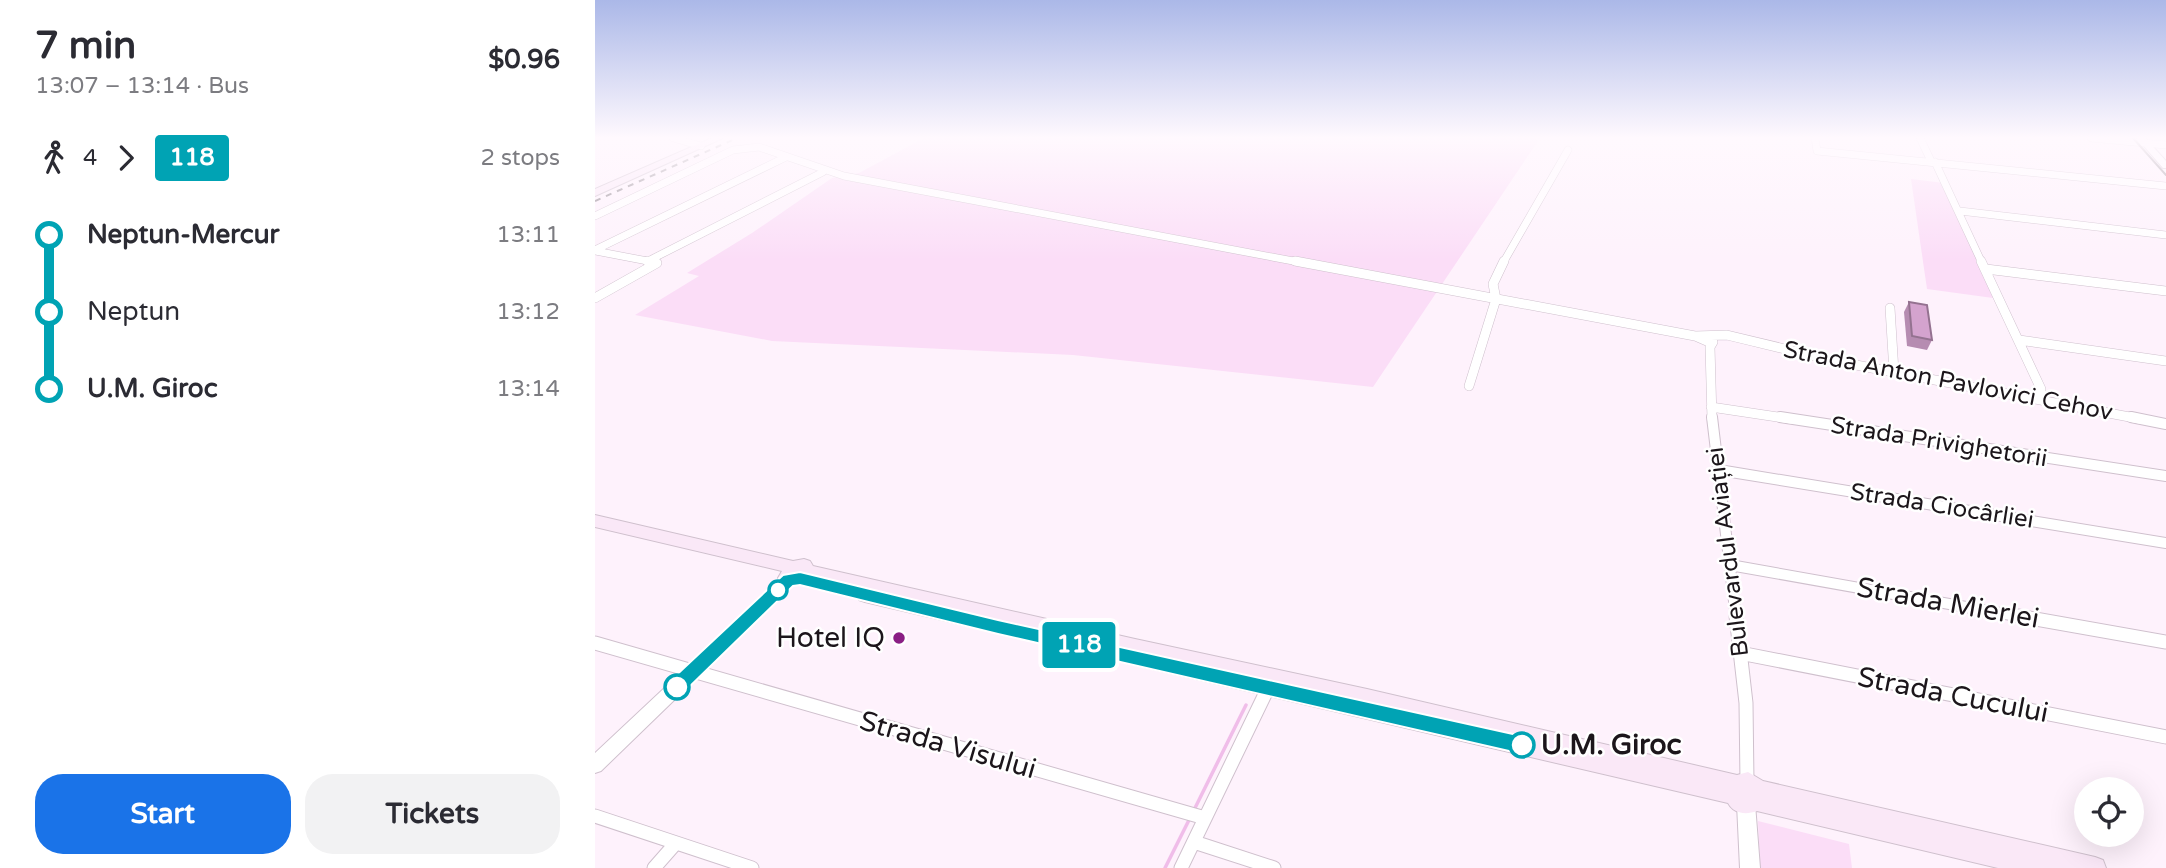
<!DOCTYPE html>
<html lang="en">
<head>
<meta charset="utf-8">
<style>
  body { margin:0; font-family:"Varela Round",sans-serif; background:#f2f2f3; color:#2b2b33; height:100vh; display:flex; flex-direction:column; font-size:26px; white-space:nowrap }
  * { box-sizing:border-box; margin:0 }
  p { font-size:23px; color:#7c7c81 }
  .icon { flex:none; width:38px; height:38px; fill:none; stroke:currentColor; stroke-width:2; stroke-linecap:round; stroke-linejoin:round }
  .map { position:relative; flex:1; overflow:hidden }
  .side { display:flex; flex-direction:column; background:#fff; width:595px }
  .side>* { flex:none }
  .badge { padding:0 14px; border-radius:5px; font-size:24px; line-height:46px }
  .controls { position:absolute; left:1479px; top:777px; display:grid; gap:14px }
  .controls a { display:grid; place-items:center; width:70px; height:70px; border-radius:50%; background:#fff; box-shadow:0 7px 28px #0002; font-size:35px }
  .map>.badge { position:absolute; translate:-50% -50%; box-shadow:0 0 0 4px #fff }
  .legs { display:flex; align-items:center; gap:10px; height:77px; padding:0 35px; font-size:23px }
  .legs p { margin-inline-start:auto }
  .headline { display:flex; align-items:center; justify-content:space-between; height:119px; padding:0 35px }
  h1 { font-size:38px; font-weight:800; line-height:52px }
  .cta { display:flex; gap:14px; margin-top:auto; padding:14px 35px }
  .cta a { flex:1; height:80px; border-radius:28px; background:#1a73e8; color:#fff; font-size:28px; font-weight:800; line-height:80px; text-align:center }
  .cta a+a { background:#f2f2f3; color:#2b2b33 }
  ul { padding:0 35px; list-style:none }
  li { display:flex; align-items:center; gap:24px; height:77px; font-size:26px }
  li i { display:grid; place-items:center; width:10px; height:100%; margin:0 9px; background:currentColor }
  li i::after { content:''; width:18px; height:18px; margin:-9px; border:5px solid; border-radius:50%; background:#fff }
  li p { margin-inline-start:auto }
  li:first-child i { background:linear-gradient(#0000 50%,currentColor 0) }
  li:last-child i { background:linear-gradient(currentColor 50%,#0000 0) }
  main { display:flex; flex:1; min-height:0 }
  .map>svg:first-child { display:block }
  .green { fill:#fbddf7 }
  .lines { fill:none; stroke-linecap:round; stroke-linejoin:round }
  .stream { stroke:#f0bde9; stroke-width:3.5 }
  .minor-far3-casing { stroke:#cfc0cd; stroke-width:8 }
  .minor-far2-casing { stroke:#cfc0cd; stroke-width:10 }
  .minor-far1-casing { stroke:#cfc0cd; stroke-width:12 }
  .minor-casing { stroke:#cfc0cd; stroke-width:15 }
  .tertiary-casing { stroke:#cfc0cd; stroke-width:2 }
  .secondary-casing { stroke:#cfc0cd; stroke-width:2 }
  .minor-far3 { stroke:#fff; stroke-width:7 }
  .minor-far2 { stroke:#fff; stroke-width:9 }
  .minor-far1 { stroke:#fff; stroke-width:10 }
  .minor { stroke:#fff; stroke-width:13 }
  .tertiary { fill:#fff; fill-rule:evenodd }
  .secondary { fill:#fae8f7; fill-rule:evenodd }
  .tram { stroke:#928991; stroke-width:2 }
  .rail { stroke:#928991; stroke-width:2; stroke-dasharray:6 6; stroke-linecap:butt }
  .wall { fill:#b68cb1 }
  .building { fill:#d4a3ce; stroke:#947290; stroke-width:2 }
  .line-1 { fill:#00a3b4; stroke:#fff; stroke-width:2 }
  .stop-1-dot { fill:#fff; stroke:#00a3b4; stroke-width:3.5 }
  .poi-dot { fill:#8a1f84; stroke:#fff; stroke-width:2.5 }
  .labels { text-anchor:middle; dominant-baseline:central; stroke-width:5; stroke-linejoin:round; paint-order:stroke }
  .street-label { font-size:24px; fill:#1c161b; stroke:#fff }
  .near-street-label { font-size:28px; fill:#1c161b; stroke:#fff }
  .near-poi-label { font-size:28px; fill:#1c161b; stroke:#fff; text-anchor:end }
  .near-stop-label { font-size:28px; font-weight:bold; fill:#1c161b; stroke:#fff; text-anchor:start }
</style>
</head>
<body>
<main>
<section class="side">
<div class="headline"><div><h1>7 min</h1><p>13:07 – 13:14 · Bus</p></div><b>$0.96</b></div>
<div class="legs"><svg class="icon" aria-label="walk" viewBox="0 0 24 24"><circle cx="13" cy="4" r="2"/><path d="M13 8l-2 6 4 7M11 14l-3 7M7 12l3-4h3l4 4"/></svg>4<svg class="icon" aria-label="forward" viewBox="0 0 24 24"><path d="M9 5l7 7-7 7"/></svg><b class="badge" style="background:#00a3b4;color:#fff">118</b><p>2 stops</p></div>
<ul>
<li><i style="color:#00a3b4"></i><b>Neptun-Mercur</b><p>13:11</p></li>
<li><i style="color:#00a3b4"></i><span>Neptun</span><p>13:12</p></li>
<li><i style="color:#00a3b4"></i><b>U.M. Giroc</b><p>13:14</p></li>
</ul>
<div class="cta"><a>Start</a><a>Tickets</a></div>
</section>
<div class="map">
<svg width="1571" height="868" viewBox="0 0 1571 868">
  <rect width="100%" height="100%" fill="#fef2fc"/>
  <!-- green -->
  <path class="green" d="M329,138H945L778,387L478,355L177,341L40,315L104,276L92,273L157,233L237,178L264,173Z
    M1316,179L1349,183L1398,298L1332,289Z
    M1163,821L1254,844L1257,868H1165Z"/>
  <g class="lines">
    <!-- stream -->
    <path class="stream" d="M600,808L651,705
      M570,868L595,818"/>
    <defs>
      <path id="minor-far3" d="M78,138L106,146
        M1220,138L1222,151L1571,186
        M1325,138L1336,161
        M1496,138L1571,145
        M1340,162L1387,263
        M1365,211L1571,235
        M0,216L138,150L164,147L249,176L709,263
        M0,250L191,157
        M0,251L58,262
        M53,261L228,172
        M908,263L973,150"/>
      <path id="minor-far2" d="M52,261L58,262
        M700,261L1100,336L1116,343
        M1386,261L1446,389V399
        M1391,269L1571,291
        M0,298L62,263
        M1295,308L1299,372
        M1100,336L1132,335L1240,361L1545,419
        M1424,340L1571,361
        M874,386L901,299L898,284L909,261
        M1116,407L1196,419
        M1117,419L1115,347L1118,342"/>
      <path id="minor-far1" d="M1117,417L1141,618
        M1185,417L1571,476
        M1536,417L1571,424
        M1124,470L1571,543
        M1135,565L1433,618"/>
      <path id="minor" d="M1141,616L1151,703L1152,782
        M1423,616L1571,642
        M0,643L610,818
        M1145,653L1571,737
        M0,816L157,868
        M599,842L679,868
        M59,868L81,843
        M586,868L674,686"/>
      <path id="tertiary" d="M1542,138H1550L1571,161V168H1568Z
        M194,574L199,576L201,580L199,584L6,771L0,773V753L189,576Z
        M1151,795L1157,798L1160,804L1165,868H1145L1142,804L1145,798Z"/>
      <path id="secondary" d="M117,138H128L0,196V189Z
        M0,515L198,561L209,559L215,561L218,566L540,639L772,689L1142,775L1153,772L1168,781L1500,857L1508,860L1511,868H1403L1162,811C1151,815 1139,814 1133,803L270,602L264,600L262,595L265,590L215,578C207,586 196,586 185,583L183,578L187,571L0,527Z"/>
    </defs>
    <!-- minor-far3 casing -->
    <use href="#minor-far3" class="minor-far3-casing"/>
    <!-- minor-far2 casing -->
    <use href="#minor-far2" class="minor-far2-casing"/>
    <!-- minor-far1 casing -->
    <use href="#minor-far1" class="minor-far1-casing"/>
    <!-- minor casing -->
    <use href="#minor" class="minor-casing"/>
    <!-- tertiary casing -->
    <use href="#tertiary" class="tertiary-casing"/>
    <!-- secondary casing -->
    <use href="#secondary" class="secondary-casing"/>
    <!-- minor-far3 -->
    <use href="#minor-far3" class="minor-far3"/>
    <!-- minor-far2 -->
    <use href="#minor-far2" class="minor-far2"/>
    <!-- minor-far1 -->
    <use href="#minor-far1" class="minor-far1"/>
    <!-- minor -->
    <use href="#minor" class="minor"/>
    <!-- tertiary -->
    <use href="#tertiary" class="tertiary"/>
    <!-- secondary -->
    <use href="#secondary" class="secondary"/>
    <!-- tram -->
    <path class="tram" d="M1538,138L1571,175"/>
    <!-- rail -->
    <path class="rail" d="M0,201L142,138"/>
  </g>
  <!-- wall -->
  <path class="wall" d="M1314,302L1337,340L1332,350L1312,346L1309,312Z"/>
  <!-- building -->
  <path class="building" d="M1314,302L1332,305L1337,340L1317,336Z"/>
  <!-- sky -->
  <linearGradient id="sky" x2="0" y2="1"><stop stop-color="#abb8e8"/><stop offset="0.53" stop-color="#fff9fe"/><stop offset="1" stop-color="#fff9fe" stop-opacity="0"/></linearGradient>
  <rect width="1571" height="260" fill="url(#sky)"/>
  <!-- line-1 -->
  <path class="line-1" d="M205,572L403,620L927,736L933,738L936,745L933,751L927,754L403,634L205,585L198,586L88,693H75L73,687L75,681L188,575Z"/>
  <!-- markers -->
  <g class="stop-1-dot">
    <circle cx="183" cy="590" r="9"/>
    <circle cx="82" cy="687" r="12"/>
    <circle cx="927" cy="745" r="12"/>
  </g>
  <circle class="poi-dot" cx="304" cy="638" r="7"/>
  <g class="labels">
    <!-- street labels -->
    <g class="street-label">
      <text transform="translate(1353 381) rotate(11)">Strada Anton Pavlovici Cehov</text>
      <text transform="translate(1344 442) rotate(9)">Strada Privighetorii</text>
      <text transform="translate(1347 506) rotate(9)">Strada Ciocârliei</text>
      <text transform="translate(1133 552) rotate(-97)">Bulevardul Aviației</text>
    </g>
    <!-- near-street labels -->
    <g class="near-street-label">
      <text transform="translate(1353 603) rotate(10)">Strada Mierlei</text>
      <text transform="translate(1358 695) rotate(11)">Strada Cucului</text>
      <text transform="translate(353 745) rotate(16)">Strada Visului</text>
    </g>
    <!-- near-poi labels -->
    <g class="near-poi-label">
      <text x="290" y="638">Hotel IQ</text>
    </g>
    <!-- near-stop labels -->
    <g class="near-stop-label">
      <text x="946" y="745">U.M. Giroc</text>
    </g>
  </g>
</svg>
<div class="controls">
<a><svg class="icon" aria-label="locate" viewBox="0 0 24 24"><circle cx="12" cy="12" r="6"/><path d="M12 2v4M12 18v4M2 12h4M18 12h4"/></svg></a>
</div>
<b class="badge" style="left:484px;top:645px;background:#00a3b4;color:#fff">118</b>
</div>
</main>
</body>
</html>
